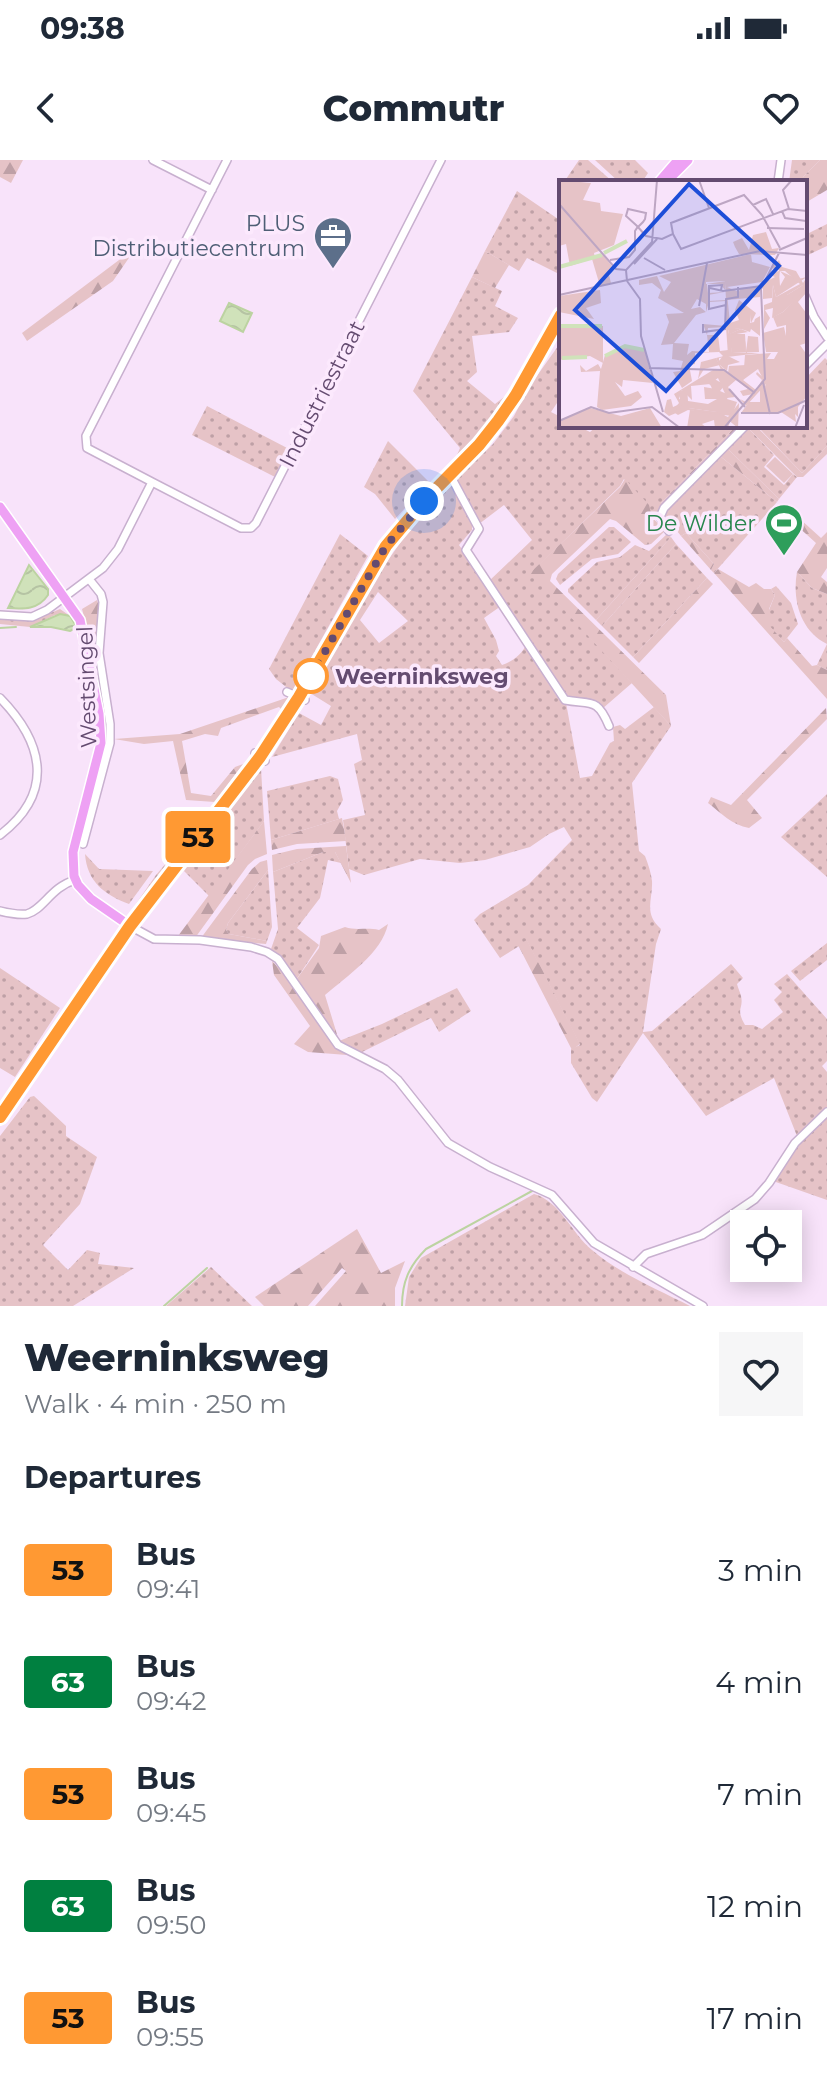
<!DOCTYPE html>
<html lang="en">
<head>
<meta charset="utf-8">
<style>
  body { margin:0; font-family:Montserrat,sans-serif; background:#f6f6f7; color:#1f2937; height:100vh; display:flex; flex-direction:column; font-size:30px; white-space:nowrap }
  * { box-sizing:border-box; margin:0 }
  p { font-size:26px; color:#747a83 }
  .icon { flex:none; width:44px; height:44px; fill:none; stroke:currentColor; stroke-width:2; stroke-linecap:round; stroke-linejoin:round }
  .map { position:relative; height:1146px; overflow:hidden }
  .drawer { display:flex; flex-direction:column; background:#fff; flex:1 }
  .drawer>* { flex:none }
  .badge { padding:0 16px; border-radius:6px; font-size:28px; line-height:52px }
  .tools { position:absolute; left:730px; top:1050px; display:grid; gap:16px }
  .tools a { display:grid; place-items:center; width:72px; height:72px; border-radius:0px; background:#fff; box-shadow:0 4px 20px #0003; font-size:40px }
  .you { position:absolute; width:40px; height:40px; margin:-20px; border:6px solid #fff; border-radius:50%; background:#1a73e8; box-shadow:0 0 0 12px #1a73e833 }
  .map>.badge { position:absolute; translate:-50% -50%; box-shadow:0 0 0 4px #fff }
  h2 { padding:0 24px; font-size:30px; line-height:72px }
  .round { display:grid; place-items:center; flex:none; width:84px; height:84px; border-radius:0px; background:#f6f6f7 }
  .head { display:flex; align-items:center; justify-content:space-between; height:136px; padding:0 24px }
  h1 { font-size:38px; font-weight:800; line-height:60px }
  ul { padding:0; list-style:none }
  li { display:flex; align-items:center; gap:24px; height:112px; padding:0 24px }
  li div { flex:1 }
  li b { display:block; font-size:30px }
  li em { font-style:normal }
  li .badge { min-width:88px; font-weight:700; text-align:center }
  .status { display:flex; justify-content:space-between; align-items:center; height:56px; padding:0 40px; background:#fff; direction:ltr }
  .status svg { height:22px; fill:currentColor }
  header { display:flex; justify-content:space-between; align-items:center; height:104px; padding:0 24px; background:#fff; font-size:36px; font-weight:800 }
  .map>svg:first-child { display:block }
  .grass { fill:url(#grass-dots); fill-rule:evenodd }
  .forest { fill:url(#forest-firs) }
  .pitch { fill:#e6c3c7 }
  .water { fill:url(#water-waves); stroke:#bcd3a1; stroke-width:2 }
  .lines { fill:none; stroke-linecap:round; stroke-linejoin:round }
  .stream { stroke:#bcd3a1; stroke-width:2 }
  .minor-casing { stroke:#c8b0cf; stroke-width:10 }
  .major-casing { stroke:#fff; stroke-width:12 }
  .minor { stroke:#fff; stroke-width:7 }
  .major { stroke:#eea1f4; stroke-width:9 }
  .line-casing { stroke:#fff; stroke-width:18 }
  .line { stroke:#f93; stroke-width:12 }
  .walk { stroke:#644b70; stroke-width:8; stroke-dasharray:0 14.4 }
  .stop-dot { fill:#fff; stroke:#f93; stroke-width:4 }
  .labels { text-anchor:middle; dominant-baseline:central; stroke-width:7; stroke-linejoin:round; paint-order:stroke }
  .service-label { font-size:22px; fill:#4e5e75; stroke:#fce9fd; text-anchor:end }
  .street-label { font-size:22px; fill:#644b70; stroke:#fce9fd }
  .leisure-label { font-size:22px; fill:#27864d; stroke:#fce9fd; text-anchor:end }
  .stop-label { font-size:22px; font-weight:bold; fill:#644b70; stroke:#fce9fd; text-anchor:start }
  .inset-river { fill:none; stroke:#d0e2ba; stroke-width:4 }
  .inset-road { fill:none; stroke:#bda6c3; stroke-width:2 }
  .view { fill:#1d4ed8; fill-opacity:0.15; stroke:#1d4ed8; stroke-width:4 }
  .inset-edge { fill:none; stroke:#644b70; stroke-width:4 }
</style>
</head>
<body>
<div class="status"><b>09:38</b><svg viewBox="0 0 49 12"><path d="M0 12V9h3v3zM5 12V6h3v6zM10 12V3h3v9zM15 12V0h3v12zM26 1h20v11H26zM47 4h2v5h-2z"/></svg></div>
<header><svg class="icon" aria-label="back" viewBox="0 0 24 24"><path d="M15 5l-7 7 7 7"/></svg>Commutr<svg class="icon" aria-label="heart" viewBox="0 0 24 24"><path d="M12 20l-8-8c-3-5 5-10 8-4 3-6 11-1 8 4z"/></svg></header>
<div class="map">
<svg width="827" height="1146" viewBox="0 0 827 1146">
  <defs>
    <pattern id="grass-dots" width="8" height="8" patternUnits="userSpaceOnUse" patternTransform="scale(2)"><rect width="8" height="8" fill="#e6c3c7"/><path d="M2 2h.1M6 6h.1" fill="none" stroke="#bea0a6" stroke-width="1.8" stroke-linecap="round"/></pattern>
    <pattern id="forest-firs" width="22" height="20" patternUnits="userSpaceOnUse" patternTransform="scale(2)"><rect width="22" height="20" fill="#e6c3c7"/><path d="M5 1l3.5 6h-7zM16 11l3.5 6h-7z" fill="#bea0a6"/></pattern>
    <pattern id="water-waves" width="16" height="10" patternUnits="userSpaceOnUse" patternTransform="scale(2)"><rect width="16" height="10" fill="#d0e2ba"/><path d="M0 5q4-4 8 0t8 0" fill="none" stroke="#b5c3a3"/></pattern>
  </defs>
  <rect width="100%" height="100%" fill="#f8e3fa"/>
  <!-- grass -->
  <path class="grass" d="M579,0H588L613,22H564Z
    M595,0H635L648,13L642,22H619Z
    M792,0H820L803,17L805,22H789Z
    M517,31L561,61V115L527,98L519,111L485,91Z
    M827,64V86L808,95L805,75Z
    M472,117L502,131L495,146L518,158L509,172L472,176L477,212L467,221L495,244L508,234L485,266L457,295L460,288L413,231Z
    M561,182V237L551,252L561,257V266H578L590,272L597,266H736L661,343V348L652,357L648,345L624,319L620,326L531,413L632,523L602,549L593,540L567,538L489,421L532,380L504,345L479,364L457,319L493,284L514,256L529,227Z
    M825,198L827,200V286L802,313L758,267L805,266V219Z
    M207,246L289,289L275,317L192,275Z
    M748,268L774,295L764,307L784,325L793,314L797,317L779,339L728,289Z
    M388,281L429,322L395,359L375,334L364,327Z
    M720,296L777,342L714,413L711,410L714,404L686,373L681,376L663,353Z
    M452,325L472,362V370L459,385L501,446L484,458L496,480L499,491L496,496L502,505C512,502 522,494 526,485L556,535L566,543L580,618L592,616L610,583L614,581L613,567L620,565L625,569L654,547L671,566L632,623L639,691L645,696C648,704 651,712 652,721C653,740 643,753 661,769L656,784L643,872L652,871L731,804L743,818L737,824C738,828 740,832 741,836C744,849 735,848 745,865H753L762,869L783,852L774,840L782,832L774,824L787,814L827,859V901L822,906L827,912V948L797,976L774,918L706,956L643,873L597,942L592,938L571,903V889L580,885L527,781L500,798L474,760L480,754L528,725L572,680L564,667L549,674L530,687L485,700L460,703L420,699L364,715L349,709L343,660L365,655L354,604L362,600L357,574L272,597L299,553L321,565L331,546L310,533L386,403L410,369ZM378,432L408,461L379,483L360,460Z
    M609,367H614L631,382L618,394L592,399L560,425L556,419L558,414Z
    M340,374L368,396L293,530H290L276,519L269,509Z
    M667,374L671,377L596,460L568,432V429L597,402L620,397L635,385L649,391Z
    M676,384L707,418L633,497L602,466Z
    M797,412L812,428L827,434V510L817,505L827,484C800,471 792,439 797,412Z
    M776,426L791,443L798,464L784,482L768,465L769,450L775,435L771,429Z
    M60,449L70,456L55,455L30,467L0,464V458L34,460Z
    M261,608L264,661L209,736L184,711Z
    M330,616L338,619L343,640L337,651L339,659L271,680L267,631Z
    M827,634V717L781,677Z
    M195,674L138,749L133,748L156,715L179,688Z
    M323,692H335L341,703L328,700L320,738L297,768L319,785L296,820L271,789L278,769L273,712Z
    M85,694L99,709L153,711L129,744C105,735 87,722 85,694Z
    M268,710L272,767L267,781L229,774L226,770L228,763Z
    M827,783V800L800,821L791,811Z
    M0,808L60,848L15,917L0,908Z
    M457,828L471,851L439,872L431,858L358,894L339,881L382,864Z
    M34,936L66,966V976L97,997L80,1044L43,1085L68,1110L87,1090L100,1093L98,1104L134,1108L73,1146H0V976L30,937Z
    M827,956V1040L773,1021L803,978Z
    M534,1034C560,1041 572,1074 592,1090C618,1113 659,1130 690,1146H405L409,1117L421,1098Z
    M211,1107L252,1146H166Z"/>
  <!-- forest -->
  <path class="forest" d="M0,0H23L11,23L0,17Z
    M820,0H827V30L805,43L803,17Z
    M131,91L133,92L113,121L27,181L22,173Z
    M485,91L509,105L495,128L472,117Z
    M736,266H743L661,348V343Z
    M750,266H759V269L802,313L827,286V294L803,317H797L748,268Z
    M728,289L779,339L777,342L720,296Z
    M625,319L649,345L652,357L665,371L651,384L645,385L616,361L610,359L552,414L550,421L666,535L671,566L530,413L620,327Z
    M789,349L821,378L827,372V408L821,417L827,422V434L812,428L797,412L816,383L795,364L784,376L781,373L791,361L784,355Z
    M686,373L714,404L711,410L681,376Z
    M671,377L676,384L602,466L596,460Z
    M718,409L749,427L756,423L764,429H771L775,435L769,449V465L784,482L787,478L812,506L817,505L827,510V539L714,413Z
    M707,418L713,424L639,503L633,497Z
    M97,440L100,449L97,505L82,449Z
    M289,537L281,549L279,547L221,568L218,576L205,574L182,581L191,633L211,636L235,607L243,604L215,642L186,640L173,581L144,584L114,579L180,574Z
    M826,548L827,559L747,640L762,658L749,668C732,665 721,653 708,643L711,637L731,645Z
    M342,658L346,681L297,684L272,690L271,680Z
    M264,661L267,694L255,699L248,705L195,778L178,776Z
    M346,686L351,723L335,692H323L273,712L272,695L297,689Z
    M267,700L268,710L228,763L226,770L229,774L267,781L266,784L201,778L252,709L260,702Z
    M388,764C382,793 347,816 325,835L339,881L296,820L319,788L321,776L345,767C356,771 367,767 379,770Z
    M527,780L580,884L572,890L518,785Z
    M272,801C302,829 314,870 347,895L308,892L294,884L310,866L274,815Z
    M357,1069L381,1113L405,1101L395,1128V1146H315L346,1111L342,1108L308,1146H264L255,1137Z"/>
  <!-- pitch -->
  <path class="pitch" d="M775,297L793,314L784,323L766,306Z"/>
  <!-- water -->
  <path class="water" d="M229,143L252,153L243,172L220,161Z
    M29,405L48,429V435C38,450 24,449 8,448Z
    M60,454L70,456L75,464L74,469L70,471L51,467H30Z"/>
  <g class="lines">
    <!-- stream -->
    <path class="stream" d="M0,468L16,467
      M164,1146L207,1108
      M402,1146C402,1122 409,1106 426,1089L532,1031"/>
    <defs>
      <path id="minor" d="M153,0L212,30
        M778,22L781,0
        M805,136L814,157L827,177
        M805,206L827,184
        M450,315L479,369L466,390L565,540C591,545 597,537 609,566
        M152,322L241,368H251L256,363L441,0
        M669,371L660,357L664,348L745,266
        M0,455L32,457L47,450L103,408L118,389L152,322L87,288L86,276L227,0
        M287,532L305,540
        M0,538C44,583 55,633 0,675
        M255,593L265,601
        M83,684L110,583V564L99,493L103,442L101,434L89,419
        M0,751C8,753 18,755 27,754C43,750 51,727 75,720
        M130,766L154,779L200,780L251,787L267,792L278,799L338,885L385,909L398,920L448,983L490,1007L552,1035L594,1083L703,1146
        M633,1107L646,1094L702,1075L755,1039L769,1023L795,983L827,952"/>
      <path id="major" d="M659,22L678,0
        M666,22L688,0
        M0,347L80,460L99,554L101,583L73,692L74,716L78,725L91,739L130,766
        M0,957L130,766L260,597L299,537L386,386L424,341L479,285L498,261L516,235L561,154"/>
    </defs>
    <!-- minor casing -->
    <use href="#minor" class="minor-casing"/>
    <!-- major casing -->
    <use href="#major" class="major-casing"/>
    <!-- minor -->
    <use href="#minor" class="minor"/>
    <!-- major -->
    <use href="#major" class="major"/>
  </g>
  <g class="lines">
    <defs>
      <path id="line" d="M0,957L130,766L260,597L299,537L386,386L424,341L479,285L498,261L516,235L561,155"/>
    </defs>
    <!-- line casing -->
    <use href="#line" class="line-casing"/>
    <!-- line -->
    <use href="#line" class="line"/>
    <!-- walk -->
    <path class="walk" d="M311,516L386,386L424,341"/>
  </g>
  <!-- icons -->
  <defs>
    <symbol id="office-pin" viewBox="-11 -11 22 30"><path d="M0 17L-7.5 6A9.5 9.5 0 1 1 7.5 6Z" fill="#5c6f8a" stroke="#fce9fd"/><path d="M-6-3h4V-5.5h4V-3h4V5H-6ZM-1-4.5V-3h2v-1.5ZM-6 0V1H6V0Z" fill="#fff"/></symbol>
    <symbol id="stadium-pin" viewBox="-11 -11 22 30"><path d="M0 17L-7.5 6A9.5 9.5 0 1 1 7.5 6Z" fill="#2e9e5b" stroke="#fce9fd"/><path d="M0-5a6.5 5 0 1 0 0 10a6.5 5 0 1 0 0-10ZM-3.5-1.8h7v3.6h-7Z" fill="#fff"/></symbol>
  </defs>
  <g fill-rule="evenodd">
    <use href="#office-pin" x="311" y="54" width="44" height="60"/>
    <use href="#stadium-pin" x="762" y="341" width="44" height="60"/>
  </g>
  <!-- markers -->
  <circle class="stop-dot" cx="311" cy="516" r="16"/>
  <g class="labels">
    <!-- service labels -->
    <g class="service-label">
      <text x="305" y="63">PLUS<tspan x="305" dy="25">Distributiecentrum</tspan></text>
    </g>
    <!-- street labels -->
    <g class="street-label">
      <text transform="translate(322 234) rotate(-63)">Industriestraat</text>
      <text transform="translate(87 527) rotate(-92)">Westsingel</text>
    </g>
    <!-- leisure labels -->
    <g class="leisure-label">
      <text x="756" y="363">De Wilder</text>
    </g>
    <!-- stop labels -->
    <g class="stop-label">
      <text x="335" y="516">Weerninksweg</text>
    </g>
  </g>
  <!-- overview -->
  <g transform="translate(559 20)">
    <rect width="248" height="248" fill="#f8e3fa"/>
    <path d="M0,0L32,3L24,20L41,23L42,31L64,34L55,65L35,73L36,78L44,75L55,89L49,91L52,103L41,106L33,79L11,86L7,64L0,66ZM207,52L213,69L220,68L216,75L180,74L176,67L174,62L183,58L190,70L194,55ZM192,74L193,82L211,87L203,102L168,107L180,112L181,108L201,107V117L167,120L166,101L147,102V124L138,119L132,129L141,127L147,132L137,135L115,163L130,164L128,175L133,171L150,172L148,155H159L161,171L169,170V176L181,182L169,185L168,191L161,185L145,189L139,199L142,182L157,178L159,182L164,176L160,172L136,173V184L130,185L133,201L123,208L114,192L121,191L124,181L113,179L114,164L102,165L110,142L107,134L125,133L99,118L102,110L93,103L80,105V100L98,96L105,112L112,102L100,96ZM220,91L221,106L226,97L221,91L239,99L248,97L217,117L214,105L213,118L204,119V103L216,97L209,94ZM244,105L248,112L239,122L248,134V163L241,165L248,175V216L239,227V237L236,234L237,242L222,232L182,233L190,222H201V208L207,205L199,189L184,200L186,175L212,173L208,179H215L219,172H207L204,153L225,147L227,156V145L218,147L214,137L224,132L235,121L218,134L215,123ZM41,110L42,123L27,128L35,139L0,132V116ZM182,133H192L191,143L195,142L196,139L201,136V156L192,149L191,152L182,149L171,154H186L187,172L189,156L199,157L200,172L173,173L169,149L182,148ZM0,146H44V183L31,176L0,180ZM65,165L86,170L94,203L64,200L63,207L56,202L66,216L79,211L83,217L72,226L43,230L38,227L41,191L22,192L21,185L27,191L39,184L42,189L46,175ZM152,197L166,205L161,211L170,215L168,219L178,222L173,236L165,235L171,241L169,248H156L155,240L143,244L148,248H128L131,230L158,232L129,228L110,236L105,232L108,220L112,219L114,227L121,224V212L128,207L129,221L149,224L158,219H146L145,207L157,209L147,202ZM31,228L62,236L91,228L103,248H0V241Z" fill="#e6c3c7"/>
    <path d="M220,80L223,87L237,91L244,103L248,97V107L237,119L244,105L228,115L237,120L224,132L213,138L214,128L206,130L211,138L205,149V125L213,122L214,105L217,117L241,104L226,91H221L219,103L220,90L212,88ZM167,101L166,110L161,104H148L149,113L166,112L149,115V121L167,120L168,113L171,143L180,140L176,130L180,120L197,133L192,143L191,133H183L182,148L169,150L170,154L182,149L189,152L172,155L173,173H187L185,154L188,173H201L160,178V184L169,193L170,186L187,185V176L191,190L184,200L197,210L203,200L197,194L198,192L207,200V204L187,226L181,219L187,222L194,214L184,216L181,211L189,209L177,200L169,207L176,217L168,218L159,198L152,203L160,207L154,211L151,204L132,206L133,220L123,210L120,219L128,221L115,231L129,225L130,228L158,232L169,237L180,223L179,248L163,235L129,230L119,235L113,231L120,223L115,214L154,190H162L157,178L169,175L167,147L149,148L148,155L144,144L167,146V121L150,122L147,132V104Z" fill="#e6c3c7"/>
    <path class="inset-river" d="M45,73L68,61M0,87L43,75M0,146H43M46,176L66,166L85,170M3,178L28,177"/>
    <path class="inset-road" d="M140,0L150,28M0,24L57,89L67,90M194,25L207,19L214,34M230,29L224,10L233,0M223,31L226,38L247,41M208,48L245,49M114,54L122,69L229,29L248,31M220,70L248,58M85,78L106,90M51,80L70,77L76,70V51L78,48L84,42L86,39L87,33L69,29L67,36L77,45L79,47L86,55L87,56L103,59L114,54L112,43L185,15L203,35L221,68M75,84L98,59M68,101L81,119L82,156L104,232M68,101L67,90L93,62L98,0M151,108L164,111L203,106M162,110L163,105L150,106V129L167,125M0,115L201,71L248,75M140,126L148,83M144,144V152L166,149L167,119L179,117V107M90,188L165,190L196,213M204,202L211,234M170,209L186,227M182,233H219L248,220M0,241L32,227L50,233L93,227L121,248M165,248L206,199L202,109L220,73M236,248L245,225"/>
    <path class="view" d="M130,4L220,86L107,211L16,130Z"/>
    <rect width="248" height="248" class="inset-edge"/>
  </g>
</svg>
<div class="tools">
<a><svg class="icon" aria-label="locate" viewBox="0 0 24 24"><circle cx="12" cy="12" r="6"/><path d="M12 2v4M12 18v4M2 12h4M18 12h4"/></svg></a>
</div>
<div class="you" style="left:424px;top:341px"></div>
<b class="badge" style="left:198px;top:677px;background:#f93;color:#111">53</b>
</div>
<section class="drawer">
<div class="head"><div><h1>Weerninksweg</h1><p>Walk · 4 min · 250 m</p></div><a class="round"><svg class="icon" aria-label="heart" viewBox="0 0 24 24"><path d="M12 20l-8-8c-3-5 5-10 8-4 3-6 11-1 8 4z"/></svg></a></div>
<h2>Departures</h2>
<ul>
<li><span class="badge" style="background:#f93;color:#111">53</span><div><b>Bus</b><p>09:41</p></div><em>3 min</em></li>
<li><span class="badge" style="background:#008040;color:#fff">63</span><div><b>Bus</b><p>09:42</p></div><em>4 min</em></li>
<li><span class="badge" style="background:#f93;color:#111">53</span><div><b>Bus</b><p>09:45</p></div><em>7 min</em></li>
<li><span class="badge" style="background:#008040;color:#fff">63</span><div><b>Bus</b><p>09:50</p></div><em>12 min</em></li>
<li><span class="badge" style="background:#f93;color:#111">53</span><div><b>Bus</b><p>09:55</p></div><em>17 min</em></li>
</ul>
</section>
</body>
</html>
